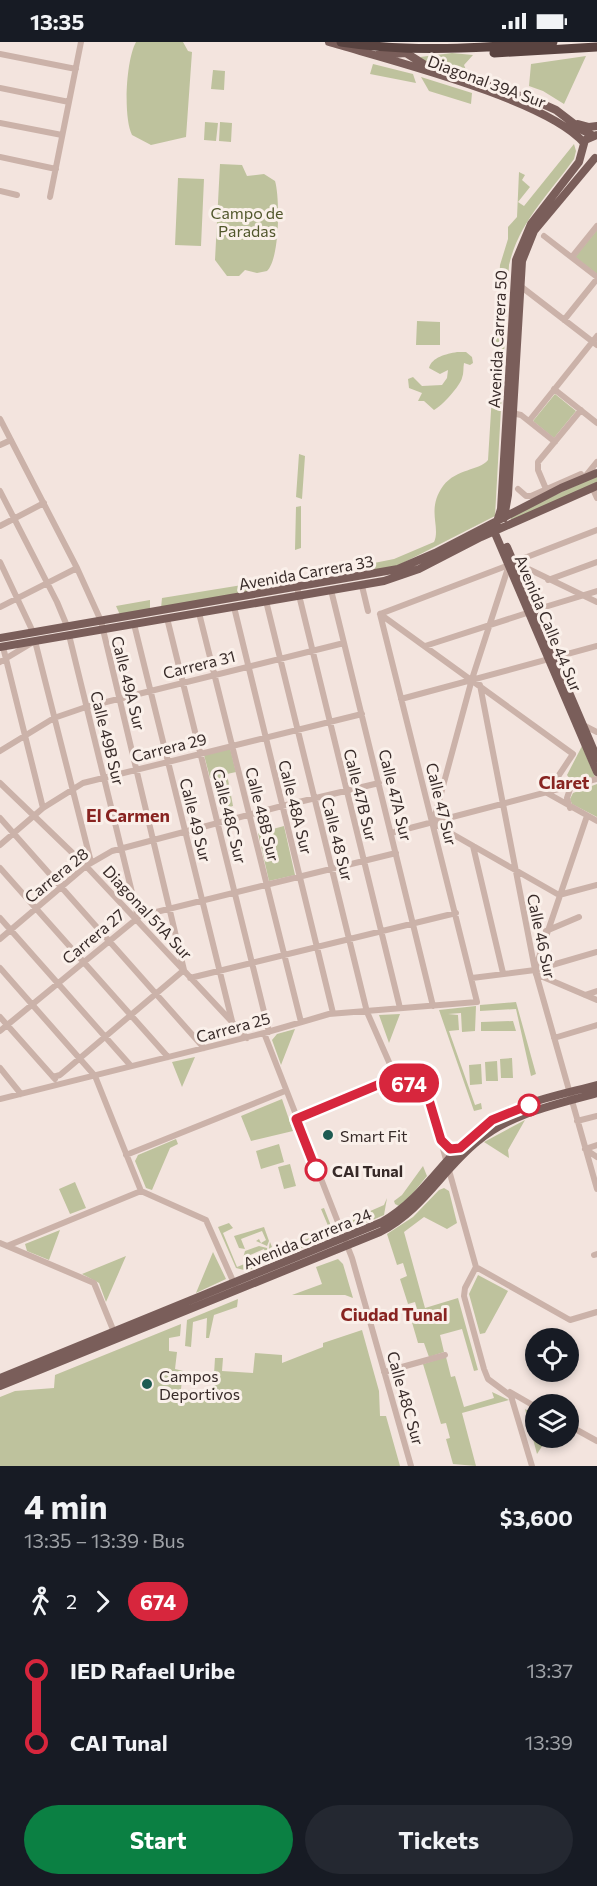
<!DOCTYPE html>
<html lang="en">
<head>
<meta charset="utf-8">
<style>
  body { margin:0; font-family:Commissioner,sans-serif; background:#242831; color:#f1f3f6; height:100vh; display:flex; flex-direction:column; font-size:22px; white-space:nowrap }
  * { box-sizing:border-box; margin:0 }
  p { font-size:20px; color:#9ea1a6 }
  .icon { flex:none; width:33px; height:33px; fill:none; stroke:currentColor; stroke-width:2; stroke-linecap:round; stroke-linejoin:round }
  .map { position:relative; height:1424px; overflow:hidden }
  .drawer { display:flex; flex-direction:column; background:#171b24; flex:1 }
  .drawer>* { flex:none }
  .badge { padding:0 12px; border-radius:20px; font-size:21px; line-height:39px }
  .controls { position:absolute; left:525px; top:1286px; display:grid; gap:12px }
  .controls a { display:grid; place-items:center; width:54px; height:54px; border-radius:50%; background:#171b24; box-shadow:0 3px 9px #0003; font-size:30px }
  .map>.badge { position:absolute; translate:-50% -50%; box-shadow:0 0 0 3px #fff }
  .legs { display:flex; align-items:center; gap:9px; height:66px; padding:0 24px; font-size:20px }
  .legs p { margin-inline-start:auto }
  .headline { display:flex; align-items:center; justify-content:space-between; height:102px; padding:0 24px }
  h1 { font-size:33px; font-weight:700; line-height:45px }
  .button { display:flex; gap:12px; margin-top:auto; padding:12px 24px }
  .button a { flex:1; height:69px; border-radius:36px; background:#0b8043; color:#fff; font-size:24px; font-weight:700; line-height:69px; text-align:center }
  .button a+a { background:#242831; color:#f1f3f6 }
  ul { padding:0 24px; list-style:none }
  li { display:flex; align-items:center; gap:21px; height:72px; font-size:22px }
  li i { display:grid; place-items:center; width:9px; height:100%; margin:0 8px; background:currentColor }
  li i::after { content:''; width:15px; height:15px; margin:-8px; border:4px solid; border-radius:50%; background:#171b24 }
  li p { margin-inline-start:auto }
  li:first-child i { background:linear-gradient(#0000 50%,currentColor 0) }
  li:last-child i { background:linear-gradient(currentColor 50%,#0000 0) }
  .status { display:flex; justify-content:space-between; align-items:center; height:42px; padding:0 30px; background:#171b24; direction:ltr }
  .status svg { height:16px; fill:currentColor }
  .map>svg:first-child { display:block }
  .green { fill:#bec29d }
  .lines { fill:none; stroke-linecap:round; stroke-linejoin:round }
  .minor { stroke:#cbb2a9; stroke-width:6 }
  .major { stroke:#7a5e5a; stroke-width:8 }
  .highway { stroke:#594340; stroke-width:9 }
  .line-1-casing { stroke:#fff; stroke-width:14 }
  .line-1 { stroke:#d7263d; stroke-width:9 }
  .stop-1-dot { fill:#fff; stroke:#d7263d; stroke-width:3 }
  .poi-dot { fill:#1e5b52; stroke:#faf0ea; stroke-width:2 }
  .labels { text-anchor:middle; dominant-baseline:central; stroke-width:6; stroke-linejoin:round; paint-order:stroke }
  .street-label { font-size:16px; fill:#382b29; stroke:#faf0ea }
  .park-label { font-size:16px; fill:#51572c; stroke:#faf0ea }
  .poi-label { font-size:16px; fill:#382b29; stroke:#faf0ea; text-anchor:start }
  .stop-label { font-size:16px; font-weight:bold; fill:#382b29; stroke:#faf0ea; text-anchor:start }
  .neighbourhood-label { font-size:18px; font-weight:bold; fill:#882421; stroke:#faf0ea }
</style>
</head>
<body>
<div class="status"><b>13:35</b><svg viewBox="0 0 49 12"><path d="M0 12V9h3v3zM5 12V6h3v6zM10 12V3h3v9zM15 12V0h3v12zM26 1h20v11H26zM47 4h2v5h-2z"/></svg></div>
<div class="map">
<svg width="597" height="1424" viewBox="0 0 597 1424">
  <rect width="100%" height="100%" fill="#f3e4de"/>
  <!-- green -->
  <path class="green" d="M136,0H183L188,9L192,10L186,95L151,103L132,93C123,75 126,18 136,0Z
    M452,11L473,13L464,23L469,35L426,20L420,15Z
    M586,14L564,62L543,49L529,44L531,22Z
    M373,22L413,32L416,41L370,32Z
    M213,28L225,29L224,48L211,47Z
    M421,35L472,51L471,62L429,49Z
    M205,80L218,81L216,99L204,98Z
    M220,80L232,81L231,100L219,99Z
    M574,102L576,109L574,117C549,152 519,180 509,223L495,474L397,524L376,528L349,526L394,517L434,500C441,485 426,468 443,444C457,426 479,429 488,418L500,223L508,197V185L517,175L519,130L525,133L522,138L530,145L518,160L524,164Z
    M220,122L242,123L247,134L264,132L275,139C280,155 280,217 267,229L257,231L245,228L239,234H227L215,218Z
    M178,136L204,137L201,204L175,203Z
    M597,188V232L575,215Z
    M417,279L440,280V303H416Z
    M457,310H466L472,315L473,321L470,323L464,321C463,326 464,331 462,336C460,344 442,364 434,368L424,359H418L422,351L409,346L408,337L413,335L422,344L442,343L447,336L448,328L440,332L429,326C432,315 446,312 457,310Z
    M555,352L576,369L554,396L533,379Z
    M299,412L305,414L302,457L296,455Z
    M597,434V442L511,479V473Z
    M301,464V506L295,508L296,465Z
    M280,537L285,544L161,566L162,556Z
    M150,558V568L120,573L116,564Z
    M582,704L595,735L572,740L567,733Z
    M230,706L236,730L227,732L233,764L225,766L223,761L228,759L224,740L218,741L216,734L210,736L204,713Z
    M597,742V775L572,762L570,757L573,751Z
    M284,784L295,833L269,839L258,791Z
    M516,960L536,1032L531,1034L516,967L480,969V963Z
    M476,964L475,989L462,990L461,971L448,972L458,973L459,988L449,989L475,1063L481,1061L482,1067L474,1069L439,968Z
    M400,972L389,1001L379,973Z
    M513,979L516,989H481V980Z
    M295,987L281,1023L272,998L277,992Z
    M195,1015L182,1045L172,1020Z
    M512,1016L513,1036H501L500,1017Z
    M497,1019L498,1039H486L485,1020Z
    M481,1022L482,1042L470,1043L469,1023Z
    M282,1057L293,1089L251,1099L241,1074Z
    M525,1078L508,1108L509,1116L484,1100Z
    M176,1097L178,1102L170,1106L152,1148L146,1146L135,1119L138,1113Z
    M279,1102L284,1120L261,1127L256,1109Z
    M290,1122L296,1144L284,1147L278,1125Z
    M423,1124L427,1134L409,1156L399,1164L395,1162L394,1159L402,1153Z
    M75,1140L86,1166L70,1172L59,1147Z
    M444,1146L449,1149L457,1181L447,1187L424,1175L404,1190L425,1266L458,1256L478,1328L474,1329L462,1287L440,1293L444,1310L429,1315L424,1301H418L411,1277L419,1274L415,1260L408,1262L400,1237L407,1234L403,1221L397,1223L387,1192L413,1175L439,1148Z
    M387,1156L384,1173L359,1184L353,1182L352,1177L384,1163Z
    M324,1166L333,1189L331,1195L275,1216C269,1212 268,1207 270,1200L274,1210L325,1190L329,1186L321,1167Z
    M229,1181L233,1186L223,1191L237,1225L266,1213L264,1207L243,1216L245,1209L259,1204L267,1206L269,1218L248,1229L236,1226L218,1185Z
    M264,1185L269,1199L267,1204L256,1199L259,1197L261,1201L266,1198L262,1189L241,1197L245,1207L239,1206L234,1194Z
    M60,1188L49,1218L27,1209L25,1202Z
    M213,1210L226,1237L196,1251Z
    M126,1214L106,1260L99,1241L82,1232Z
    M338,1217L343,1222L353,1256L345,1253H292L322,1242L316,1225Z
    M478,1233L508,1249L485,1291L480,1292L469,1252Z
    M238,1257L237,1265L214,1273L209,1296H206L207,1276L193,1280L191,1305L185,1304L187,1278Z
    M181,1282L180,1294L169,1296V1309L177,1310L175,1327L183,1329L181,1347L207,1351L213,1349L215,1316H223L222,1329L253,1331L255,1311L282,1313V1321L323,1305V1301L362,1288L379,1349L380,1374H386L400,1424H0V1355L15,1349L54,1346L55,1333Z
    M446,1315L451,1335L455,1334L464,1365L494,1356L492,1350L509,1358L462,1371L476,1424L453,1422L446,1397L450,1396L446,1381L441,1382L423,1322Z
    M525,1367L535,1373L536,1395H548L537,1412Z"/>
  <g class="lines">
    <!-- minor -->
    <path class="minor" d="M0,12L76,27
      M0,46L69,60
      M0,81L62,93
      M0,115L56,127
      M0,149L17,153
      M50,155L81,0
      M544,194L597,235
      M572,215L597,184
      M519,243L597,303
      M564,278L597,237
      M554,347L597,381
      M512,371L521,373L555,400
      M0,377L77,526L101,579L184,928L60,1033L53,1035
      M529,379L597,294
      M0,403L11,398
      M584,436L597,420
      M592,445L597,456
      M518,447L526,454H531L581,432
      M546,447L538,428V420L581,368
      M0,449L57,560L67,584
      M0,484L44,461
      M0,520L33,590
      M514,520L597,560
      M514,520L597,488
      M509,523L472,637L433,781L559,853L597,843
      M548,538L597,520
      M362,544L368,569
      M297,545L400,966
      M331,548L433,964
      M266,559L367,970L396,1036
      M0,565L77,526
      M234,565L333,971
      M535,568L597,549
      M199,571L301,980
      M380,572L573,712L547,751
      M380,572L509,523
      M167,576L269,990
      M134,582L232,979
      M69,593L138,875
      M425,604L530,570
      M3,605L43,766
      M0,620L35,599L91,820
      M480,643L535,928L597,1147
      M401,657L597,604
      M583,683L597,690
      M0,709L54,676L86,665L344,601
      M0,741L86,824L247,996
      M547,751L597,779
      M570,766L567,756L571,744
      M0,776L204,1006
      M391,791L597,737
      M0,803L43,766L83,741L362,672
      M473,804L503,931
      M0,826L168,1015
      M0,876L131,1024
      M546,889L579,875
      M0,897L86,824L112,809L282,764L379,741
      M0,926L95,1034L141,1149L206,1178L237,1248
      M535,927L587,774
      M536,932L597,958
      M190,936L456,871
      M472,936L535,928L597,910
      M585,953L597,949
      M0,975L55,1037
      M0,989L140,874L396,811
      M264,991L352,1216L411,1424
      M554,996L597,983
      M0,1026L21,1052
      M396,1036L422,1047L428,1053L476,1225L465,1246L464,1254L484,1327L488,1337L511,1354L532,1424
      M0,1057L264,991L329,972L477,960L380,572
      M296,1077L396,1036
      M577,1079L597,1074
      M585,1107L597,1115
      M585,1107L597,1103
      M126,1113L285,1049
      M0,1201L94,1241L114,1290
      M7,1204L141,1149
      M594,1213L597,1212
      M476,1225L570,1278L597,1270
      M384,1330L445,1313
      M510,1350L536,1365
      M568,1383L597,1399"/>
    <!-- major -->
    <path class="major" d="M329,0C389,18 546,57 584,101
      M377,13L406,11L425,23L536,59L556,68L582,88L592,93
      M578,82L589,85L597,84
      M597,93L585,98L579,120L531,182L516,218L501,467L494,489L597,730
      M504,476L508,453L522,219L534,189L595,116
      M507,505L597,716
      M0,596L398,527L435,511L561,446L597,431
      M0,605L384,539L419,527L481,495L597,444
      M441,1098L449,1107L460,1105
      M0,1336L382,1180C421,1158 442,1119 474,1091C507,1062 556,1054 597,1043
      M0,1344L380,1190C424,1167 441,1129 478,1099C511,1071 556,1063 597,1051"/>
    <!-- highway -->
    <path class="highway" d="M341,0C410,11 484,6 553,0
      M494,11L597,5"/>
  </g>
  <g class="lines">
    <defs>
      <path id="line-1" d="M316,1128L296,1077L392,1037L427,1051L441,1098L450,1107L460,1106L492,1078L529,1063"/>
    </defs>
    <!-- line-1 casing -->
    <use href="#line-1" class="line-1-casing"/>
    <!-- line-1 -->
    <use href="#line-1" class="line-1"/>
  </g>
  <!-- markers -->
  <g class="stop-1-dot">
    <circle cx="529" cy="1063" r="10"/>
    <circle cx="316" cy="1128" r="10"/>
  </g>
  <g class="poi-dot">
    <circle cx="328" cy="1093" r="6"/>
    <circle cx="147" cy="1342" r="6"/>
  </g>
  <g class="labels">
    <!-- street labels -->
    <g class="street-label">
      <text transform="translate(487 39) rotate(20)">Diagonal 39A Sur</text>
      <text transform="translate(497 297) rotate(-87)">Avenida Carrera 50</text>
      <text transform="translate(306 530) rotate(-10)">Avenida Carrera 33</text>
      <text transform="translate(549 581) rotate(67)">Avenida Calle 44 Sur</text>
      <text transform="translate(199 622) rotate(-14)">Carrera 31</text>
      <text transform="translate(129 641) rotate(76)">Calle 49A Sur</text>
      <text transform="translate(108 696) rotate(76)">Calle 49B Sur</text>
      <text transform="translate(169 705) rotate(-14)">Carrera 29</text>
      <text transform="translate(361 753) rotate(76)">Calle 47B Sur</text>
      <text transform="translate(396 753) rotate(76)">Calle 47A Sur</text>
      <text transform="translate(442 762) rotate(76)">Calle 47 Sur</text>
      <text transform="translate(296 765) rotate(76)">Calle 48A Sur</text>
      <text transform="translate(263 772) rotate(76)">Calle 48B Sur</text>
      <text transform="translate(230 774) rotate(76)">Calle 48C Sur</text>
      <text transform="translate(196 778) rotate(76)">Calle 49 Sur</text>
      <text transform="translate(338 797) rotate(76)">Calle 48 Sur</text>
      <text transform="translate(56 833) rotate(-39)">Carrera 28</text>
      <text transform="translate(148 870) rotate(47)">Diagonal 51A Sur</text>
      <text transform="translate(93 894) rotate(-40)">Carrera 27</text>
      <text transform="translate(542 894) rotate(78)">Calle 46 Sur</text>
      <text transform="translate(233 985) rotate(-15)">Carrera 25</text>
      <text transform="translate(307 1196) rotate(-22)">Avenida Carrera 24</text>
      <text transform="translate(406 1356) rotate(74)">Calle 48C Sur</text>
    </g>
    <!-- park labels -->
    <g class="park-label">
      <text x="247" y="170">Campo de<tspan x="247" dy="18">Paradas</tspan></text>
    </g>
    <!-- poi labels -->
    <g class="poi-label">
      <text x="340" y="1093">Smart Fit</text>
      <text x="159" y="1333">Campos<tspan x="159" dy="18">Deportivos</tspan></text>
    </g>
    <!-- stop labels -->
    <g class="stop-label">
      <text x="332" y="1128">CAI Tunal</text>
    </g>
    <!-- neighbourhood labels -->
    <g class="neighbourhood-label">
      <text x="564" y="740">Claret</text>
      <text x="128" y="773">El Carmen</text>
      <text x="394" y="1272">Ciudad Tunal</text>
    </g>
  </g>
</svg>
<div class="controls">
<a><svg class="icon" aria-label="locate" viewBox="0 0 24 24"><circle cx="12" cy="12" r="6"/><path d="M12 2v4M12 18v4M2 12h4M18 12h4"/></svg></a>
<a><svg class="icon" aria-label="layers" viewBox="0 0 24 24"><path d="M12 4l9 5-9 5-9-5zM3 14l9 5 9-5"/></svg></a>
</div>
<b class="badge" style="left:409px;top:1041px;background:#d7263d;color:#fff">674</b>
</div>
<section class="drawer">
<div class="headline"><div><h1>4 min</h1><p>13:35 – 13:39 · Bus</p></div><b>$3,600</b></div>
<div class="legs"><svg class="icon" aria-label="walk" viewBox="0 0 24 24"><circle cx="13" cy="4" r="2"/><path d="M13 8l-2 6 4 7M11 14l-3 7M7 12l3-4h3l4 4"/></svg>2<svg class="icon" aria-label="forward" viewBox="0 0 24 24"><path d="M9 5l7 7-7 7"/></svg><b class="badge" style="background:#d7263d;color:#fff">674</b></div>
<ul>
<li><i style="color:#d7263d"></i><b>IED Rafael Uribe</b><p>13:37</p></li>
<li><i style="color:#d7263d"></i><b>CAI Tunal</b><p>13:39</p></li>
</ul>
<div class="button"><a>Start</a><a>Tickets</a></div>
</section>
</body>
</html>
